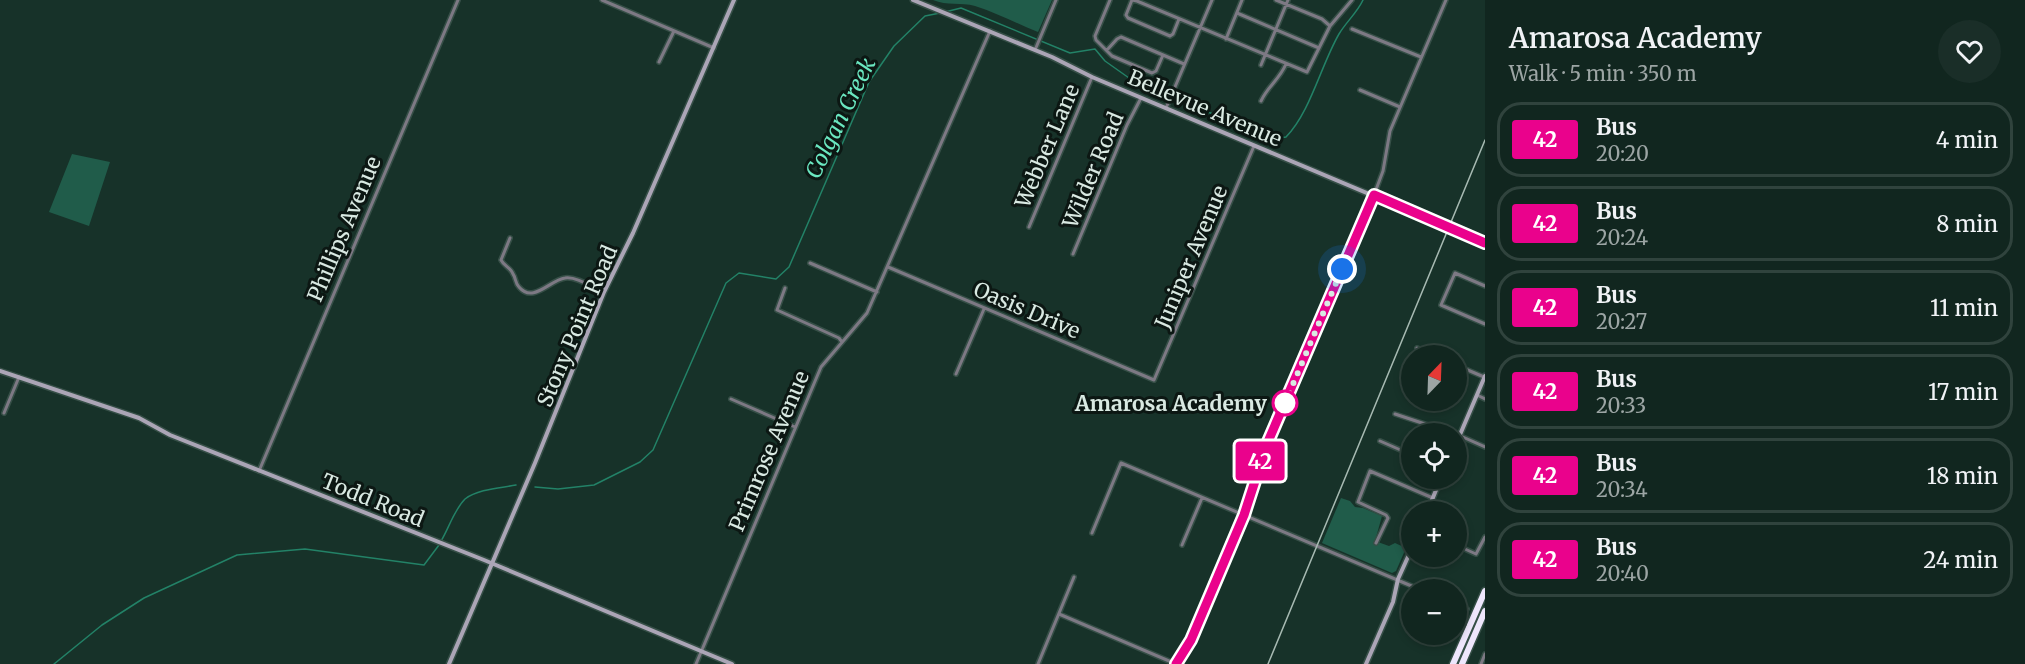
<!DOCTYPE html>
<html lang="en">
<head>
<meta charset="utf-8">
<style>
  body { margin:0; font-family:Merriweather,serif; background:#1a2e28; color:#f1f3f6; height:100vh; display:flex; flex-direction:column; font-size:22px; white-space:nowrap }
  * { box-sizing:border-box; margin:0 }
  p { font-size:20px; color:#9ca5a4 }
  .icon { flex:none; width:33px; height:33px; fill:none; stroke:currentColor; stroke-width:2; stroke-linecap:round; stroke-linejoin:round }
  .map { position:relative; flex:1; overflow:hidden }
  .side { display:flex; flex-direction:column; background:#11261f; width:540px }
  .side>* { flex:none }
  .badge { padding:0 12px; border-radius:4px; font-size:21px; line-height:39px }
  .needle { width:39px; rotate:23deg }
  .controls { position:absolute; left:1401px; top:345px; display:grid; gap:12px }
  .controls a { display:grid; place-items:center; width:66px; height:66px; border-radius:50%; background:#11261f; box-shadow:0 3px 9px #0003,0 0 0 2px #30433d; font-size:30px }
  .you { position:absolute; width:30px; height:30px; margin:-15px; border:4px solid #fff; border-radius:50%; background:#1a73e8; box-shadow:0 0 0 9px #1a73e833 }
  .map>.badge { position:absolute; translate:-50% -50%; box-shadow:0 0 0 3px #fff }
  .round { display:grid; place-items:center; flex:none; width:63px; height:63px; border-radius:32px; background:#1a2e28 }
  .headline { display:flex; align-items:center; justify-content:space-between; height:102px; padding:0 24px }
  h1 { font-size:28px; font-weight:600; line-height:45px }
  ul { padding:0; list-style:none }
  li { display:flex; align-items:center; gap:18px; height:75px; margin:0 12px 9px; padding:0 12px; border:3px solid #30433d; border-radius:24px }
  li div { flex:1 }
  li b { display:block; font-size:22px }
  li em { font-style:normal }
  li .badge { min-width:66px; font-weight:700; text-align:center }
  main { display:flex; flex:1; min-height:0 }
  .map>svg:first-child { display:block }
  .green { fill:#205c4a }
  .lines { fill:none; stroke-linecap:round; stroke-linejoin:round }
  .stream { stroke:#238267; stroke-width:1.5 }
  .street-casing { stroke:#364f47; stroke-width:6 }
  .secondary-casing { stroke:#364f47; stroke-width:7 }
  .highway-casing { stroke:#364f47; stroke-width:9 }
  .street { stroke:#7d7984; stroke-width:3 }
  .secondary { stroke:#aba5b6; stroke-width:4 }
  .highway { stroke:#eee6fc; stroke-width:6 }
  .rail { stroke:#a7bab2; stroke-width:1.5 }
  .line-casing { stroke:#fff; stroke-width:14 }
  .line { stroke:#ea028c; stroke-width:9 }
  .walk { stroke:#d9e9e2; stroke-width:6; stroke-dasharray:0 10.8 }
  .stop-dot { fill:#fff; stroke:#ea028c; stroke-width:3 }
  .labels { text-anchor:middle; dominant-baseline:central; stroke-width:6; stroke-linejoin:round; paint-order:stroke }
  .street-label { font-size:21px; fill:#d9e9e2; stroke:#0c1713 }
  .stop-label { font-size:21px; font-weight:bold; fill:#d9e9e2; stroke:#0c1713; text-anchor:end }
  .water-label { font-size:22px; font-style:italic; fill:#6ae7c0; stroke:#0c1713 }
</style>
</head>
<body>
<main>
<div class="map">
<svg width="1485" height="664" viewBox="0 0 1485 664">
  <rect width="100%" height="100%" fill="#173229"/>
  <!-- green -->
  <path class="green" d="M933,0H1052L1038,32C1018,24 997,13 975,6C961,2 947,6 933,0Z
    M72,154L110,162L89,226L49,212Z
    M1341,498L1350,501L1355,507L1363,508L1382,516L1375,541L1389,546L1395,543L1406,548L1396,571L1392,573L1322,543Z"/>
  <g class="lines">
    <!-- stream -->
    <path class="stream" d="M945,12L961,8L1070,53L1095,49L1105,61L1129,78L1149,84L1163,93L1265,136L1274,139L1286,137C1310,113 1321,65 1339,34C1346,22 1357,13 1363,0
      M535,487L558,489L594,485L640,462L653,450L726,283L739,273L776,279L789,267L869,82L894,46L925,16L940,13
      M441,541C449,528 454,510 465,499C478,489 501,488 516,485
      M54,664L102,625L144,598L237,555L305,549L424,565L439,545"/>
    <defs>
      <path id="street" d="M602,0L714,48
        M1110,0L1095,36L1096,40L1112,56L1152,73L1156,71L1163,55
        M1276,0L1322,19L1330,26
        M1237,13L1319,48
        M1179,19L1173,34L1170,36L1128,18L1126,15L1132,0L1137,1L1307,72L1330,26L1352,0
        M1352,29L1421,57
        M1226,39L1242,0
        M1035,50L1056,0
        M1107,50L1117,39L1121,37L1184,64
        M659,62L674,31
        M1261,65L1288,0
        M1360,90L1400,107
        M1261,101C1268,86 1279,80 1286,64
        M1166,108L1212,0
        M1029,227L1092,77
        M510,238L501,260C504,266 511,268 513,274C516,278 515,283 519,287C533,304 550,280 565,278C576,276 594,288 604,292
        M1073,254L1127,125L1141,98
        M810,263L877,292
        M888,267L1154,380L1254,146
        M1485,286L1455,273L1441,305L1485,324
        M785,288L777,310L839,338L842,342
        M1417,348L1434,356
        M1456,365L1484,377
        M956,374L984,309
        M1477,395L1485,399
        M731,399L795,427
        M4,413L19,377
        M1395,414L1455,434
        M1456,434L1485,447
        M1380,441L1412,455
        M259,471L458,0
        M1092,533L1121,463L1421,590
        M1376,543L1388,518L1386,515L1358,502L1370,471L1433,498
        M1182,545L1202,498
        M1456,545L1476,554L1485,537
        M1456,605L1467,609
        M1059,614L1176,664
        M696,664L821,367L867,313L990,31
        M1038,664L1074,577
        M1176,664L1191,640L1244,515L1267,444L1374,195L1383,171L1390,131L1446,0
        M1481,664L1485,654"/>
      <path id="secondary" d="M913,0L1052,57L1092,77L1485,243
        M0,371L139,418L170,435L484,560L732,664
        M1456,444L1485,376
        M1427,512L1441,478
        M449,664L535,463L604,292L633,233L734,0
        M1366,664L1393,602L1398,579L1412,548"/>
      <path id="highway" d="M1453,664L1485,591
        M1462,664L1485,611"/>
    </defs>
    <!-- street casing -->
    <use href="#street" class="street-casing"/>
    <!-- secondary casing -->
    <use href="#secondary" class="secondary-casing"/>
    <!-- highway casing -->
    <use href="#highway" class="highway-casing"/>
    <!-- street -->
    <use href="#street" class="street"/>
    <!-- secondary -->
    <use href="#secondary" class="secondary"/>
    <!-- highway -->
    <use href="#highway" class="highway"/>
    <!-- rail -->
    <path class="rail" d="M1268,664L1485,140"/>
  </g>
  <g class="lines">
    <defs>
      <path id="line" d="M1176,664L1191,640L1244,515L1267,444L1374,195L1485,243"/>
    </defs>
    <!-- line casing -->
    <use href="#line" class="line-casing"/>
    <!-- line -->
    <use href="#line" class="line"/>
    <!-- walk -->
    <path class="walk" d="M1285,403L1342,269"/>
  </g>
  <!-- markers -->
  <circle class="stop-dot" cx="1285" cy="403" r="12"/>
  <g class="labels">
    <!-- street labels -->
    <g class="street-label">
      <text transform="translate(1205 108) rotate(23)">Bellevue Avenue</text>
      <text transform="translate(1047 146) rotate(-67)">Webber Lane</text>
      <text transform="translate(1093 170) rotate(-67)">Wilder Road</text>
      <text transform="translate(344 229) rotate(-67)">Phillips Avenue</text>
      <text transform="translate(1191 257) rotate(-67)">Juniper Avenue</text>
      <text transform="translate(1027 310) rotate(23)">Oasis Drive</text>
      <text transform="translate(577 326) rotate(-67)">Stony Point Road</text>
      <text transform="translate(769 451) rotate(-67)">Primrose Avenue</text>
      <text transform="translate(373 500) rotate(22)">Todd Road</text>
    </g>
    <!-- stop labels -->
    <g class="stop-label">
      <text x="1267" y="403">Amarosa Academy</text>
    </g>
    <!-- water labels -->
    <g class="water-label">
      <text transform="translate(840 118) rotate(-64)">Colgan Creek</text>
    </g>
  </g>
</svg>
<div class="controls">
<a><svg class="needle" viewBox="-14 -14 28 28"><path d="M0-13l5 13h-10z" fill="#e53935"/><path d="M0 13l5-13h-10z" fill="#9ca5a4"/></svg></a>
<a><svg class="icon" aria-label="locate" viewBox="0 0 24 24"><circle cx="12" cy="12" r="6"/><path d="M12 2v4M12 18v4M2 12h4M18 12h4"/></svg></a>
<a>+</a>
<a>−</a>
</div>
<div class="you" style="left:1342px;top:269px"></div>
<b class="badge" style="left:1260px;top:461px;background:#ea028c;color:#fff">42</b>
</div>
<section class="side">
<div class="headline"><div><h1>Amarosa Academy</h1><p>Walk · 5 min · 350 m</p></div><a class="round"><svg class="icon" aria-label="heart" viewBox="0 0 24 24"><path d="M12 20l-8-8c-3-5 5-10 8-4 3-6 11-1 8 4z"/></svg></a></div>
<ul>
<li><span class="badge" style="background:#ea028c;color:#fff">42</span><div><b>Bus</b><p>20:20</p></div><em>4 min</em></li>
<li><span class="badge" style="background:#ea028c;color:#fff">42</span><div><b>Bus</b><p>20:24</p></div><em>8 min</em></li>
<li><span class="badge" style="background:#ea028c;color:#fff">42</span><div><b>Bus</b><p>20:27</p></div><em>11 min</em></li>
<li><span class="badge" style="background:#ea028c;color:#fff">42</span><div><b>Bus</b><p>20:33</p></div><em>17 min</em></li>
<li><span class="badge" style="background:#ea028c;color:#fff">42</span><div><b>Bus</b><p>20:34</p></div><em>18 min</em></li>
<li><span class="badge" style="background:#ea028c;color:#fff">42</span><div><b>Bus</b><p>20:40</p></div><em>24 min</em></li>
</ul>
</section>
</main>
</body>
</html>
